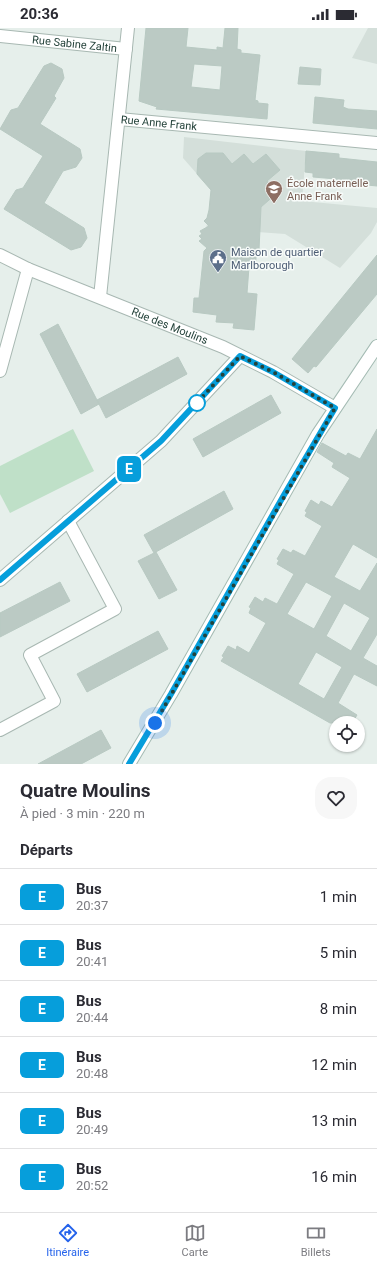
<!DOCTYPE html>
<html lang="fr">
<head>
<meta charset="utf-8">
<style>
  body { margin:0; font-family:Roboto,sans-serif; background:#f7f7f7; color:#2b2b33; height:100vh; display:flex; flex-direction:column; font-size:15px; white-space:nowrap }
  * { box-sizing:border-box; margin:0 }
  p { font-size:13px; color:#7c7c81 }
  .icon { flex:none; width:22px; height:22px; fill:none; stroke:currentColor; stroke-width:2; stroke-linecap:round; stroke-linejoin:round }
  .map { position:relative; height:736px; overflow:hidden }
  .drawer { display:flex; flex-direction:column; background:#fff; flex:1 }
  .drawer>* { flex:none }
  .badge { padding:0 8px; border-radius:6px; font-size:14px; line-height:26px }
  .fabs { position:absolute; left:329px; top:688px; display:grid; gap:8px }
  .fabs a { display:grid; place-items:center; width:36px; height:36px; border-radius:50%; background:#fff; box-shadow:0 1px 3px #0004; font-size:20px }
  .you { position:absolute; width:20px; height:20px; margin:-10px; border:3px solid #fff; border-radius:50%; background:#1a73e8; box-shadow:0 0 0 6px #1a73e833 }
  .map>.badge { position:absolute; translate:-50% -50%; box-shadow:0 0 0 2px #fff }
  h2 { padding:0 20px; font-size:15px; line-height:36px }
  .round { display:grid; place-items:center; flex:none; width:42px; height:42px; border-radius:16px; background:#f7f7f7 }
  .overview { display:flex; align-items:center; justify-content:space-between; height:68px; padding:0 20px }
  h1 { font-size:19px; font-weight:700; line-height:30px }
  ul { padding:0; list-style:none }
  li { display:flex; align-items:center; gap:12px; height:56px; padding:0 20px; border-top:1px solid #e1e1e2 }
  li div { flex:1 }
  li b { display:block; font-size:15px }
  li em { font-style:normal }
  li .badge { min-width:44px; font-weight:700; text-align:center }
  .status { display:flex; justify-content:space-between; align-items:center; height:28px; padding:0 20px; background:#fff; direction:ltr }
  .status svg { height:11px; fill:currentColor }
  .menu { display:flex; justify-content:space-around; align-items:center; height:56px; border-top:1px solid #e1e1e2; background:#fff; font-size:11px; color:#7c7c81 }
  .menu a { display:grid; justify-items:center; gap:2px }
  .menu .selected { color:#2563eb }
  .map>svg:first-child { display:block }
  .built { fill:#d4dfda }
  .green { fill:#bfe0c8 }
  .building { fill:#bbcac4; stroke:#b8c9c2; fill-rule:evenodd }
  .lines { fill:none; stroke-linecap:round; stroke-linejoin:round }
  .street-casing { stroke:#a8b8b2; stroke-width:14 }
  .secondary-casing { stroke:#a4bbb3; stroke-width:14 }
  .street { stroke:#fff; stroke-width:12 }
  .secondary { stroke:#fff; stroke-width:12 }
  .line-casing { stroke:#fff; stroke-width:9 }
  .line { stroke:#069edb; stroke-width:6 }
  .walk { stroke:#24423a; stroke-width:4; stroke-dasharray:0 7.2 }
  .stop-dot { fill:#fff; stroke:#069edb; stroke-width:2 }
  .labels { text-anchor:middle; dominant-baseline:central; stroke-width:3; stroke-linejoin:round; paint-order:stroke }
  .street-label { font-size:11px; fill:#24423a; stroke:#f7fbf9 }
  .education-label { font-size:11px; fill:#785e54; stroke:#f7fbf9; text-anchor:start }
  .service-label { font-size:11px; fill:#4e5e75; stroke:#f7fbf9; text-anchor:start }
</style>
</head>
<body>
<div class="status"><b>20:36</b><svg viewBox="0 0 49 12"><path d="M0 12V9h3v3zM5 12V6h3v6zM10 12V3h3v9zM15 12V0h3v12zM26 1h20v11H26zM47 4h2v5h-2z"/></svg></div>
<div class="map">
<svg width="377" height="736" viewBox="0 0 377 736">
  <rect width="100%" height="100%" fill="#e6efeb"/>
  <!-- built -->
  <path class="built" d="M368,0H377V36L352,30Z
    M184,109L306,123L302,173L377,180V194L371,205L340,240L285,206L206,200L207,196L204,193L207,190L209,182L211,162L183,130Z"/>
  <!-- green -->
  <path class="green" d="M73,401L94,443L10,485L0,466V438Z"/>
  <!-- building -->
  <path class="building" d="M146,0H188L186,19L217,22V19L223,20L225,0H238L237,21L241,22V25L260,27L255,72L258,73V75L268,76L267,91L156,81L157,79L139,73ZM194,36L222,38L220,62L191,59Z
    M51,35L62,41L64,50L54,68L56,70L40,96L80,121L82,130L76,139L63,143L44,175L84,200L87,210L81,219L71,222L4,181L16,162L23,160L43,128L0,101L11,82L18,80L44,38Z
    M300,39L321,41L320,57L298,56Z
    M315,69L344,72L343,79L348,81L377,83V101L313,95Z
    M306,123L339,126V130L377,134V158L337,154V151L313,149V145L305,144Z
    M206,125H223L232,136L244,126L253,136L266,126L280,142L267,153L277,165L261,179L259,222H257L255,239H249L247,265L257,266L254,302L233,300L234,295L216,294L217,287L193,284L194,270H199L204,223L207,220L199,213L202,211L199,208L202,206L200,203L209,198L204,193L207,190L209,182L211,162L197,146L198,131Z
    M377,227V266L316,339L314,338L308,345L292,331Z
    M58,296L99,376L81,386L40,306Z
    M178,329L187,346L106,390L97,372Z
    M271,367L281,385L203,429L193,411Z
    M377,401V530L353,516L334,549L360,563L377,535V606L363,630L377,638V658L354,646L338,675L357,687L352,695H330L221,633L224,629L222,628L228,618L236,622L237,618L249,625L266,595L249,585L251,580L249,579L255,569L263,574L265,570L277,576L294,546L277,536L279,532L277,531L283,521L291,525L293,522L305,528L322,498L305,488L307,484L305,483L311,472L319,477L321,473L332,479L350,450L332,439L334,435L317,424L322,415L346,428L348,425L360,431ZM306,554L332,568L314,601L287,586ZM344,575L370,590L351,623L326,608ZM316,624L342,639L324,671L298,656Z
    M224,463L233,481L154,525L144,507Z
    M156,524L177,562L159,571L138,533Z
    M60,554L70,573L0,609V585Z
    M158,603L168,621L87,664L77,646Z
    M101,702L111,720L81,736H38Z"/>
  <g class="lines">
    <defs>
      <g id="street">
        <path id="s1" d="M0,8L126,21"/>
        <path id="s2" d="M119,91L377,115"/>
        <path id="s3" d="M0,227L28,241L223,319L273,344L335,380"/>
        <path d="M100,269L128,0"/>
        <path d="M0,343L28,241"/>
        <path d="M0,552L161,413L240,328"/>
        <path d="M0,702L54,673L30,627L115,581L68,493"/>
      </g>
      <path id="secondary" d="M129,736L171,666L318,406L377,318"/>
    </defs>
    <!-- street casing -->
    <use href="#street" class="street-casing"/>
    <!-- secondary casing -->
    <use href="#secondary" class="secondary-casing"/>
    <!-- street -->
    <use href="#street" class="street"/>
    <!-- secondary -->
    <use href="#secondary" class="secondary"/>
  </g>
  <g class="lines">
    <defs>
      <path id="line" d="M0,552L161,413L240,328L273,344L335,380L284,467L171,666L129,736"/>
    </defs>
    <!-- line casing -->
    <use href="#line" class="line-casing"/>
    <!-- line -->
    <use href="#line" class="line"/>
    <!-- walk -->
    <path class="walk" d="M155,695L335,380L273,344L240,328L194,378L197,375"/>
  </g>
  <!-- icons -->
  <defs>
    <symbol id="school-pin" viewBox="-11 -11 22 30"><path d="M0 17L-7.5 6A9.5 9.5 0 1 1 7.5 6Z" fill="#8d6e63" stroke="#f7fbf9"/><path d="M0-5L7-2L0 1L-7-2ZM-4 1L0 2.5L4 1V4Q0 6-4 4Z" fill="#fff"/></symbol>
    <symbol id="civic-pin" viewBox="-11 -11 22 30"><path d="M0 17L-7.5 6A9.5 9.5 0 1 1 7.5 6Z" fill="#5c6f8a" stroke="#f7fbf9"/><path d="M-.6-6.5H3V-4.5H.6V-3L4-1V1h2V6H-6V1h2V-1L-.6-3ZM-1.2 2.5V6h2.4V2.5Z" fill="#fff"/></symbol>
  </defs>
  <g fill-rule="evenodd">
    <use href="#school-pin" x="264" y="151" width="20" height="27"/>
    <use href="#civic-pin" x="208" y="220" width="20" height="27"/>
  </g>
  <!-- markers -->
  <circle class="stop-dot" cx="197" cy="375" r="8"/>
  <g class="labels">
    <!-- street labels -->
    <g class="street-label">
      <text stroke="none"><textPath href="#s1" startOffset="75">Rue Sabine Zaltin</textPath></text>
      <text stroke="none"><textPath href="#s2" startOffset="40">Rue Anne Frank</textPath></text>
      <text stroke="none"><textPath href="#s3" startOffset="184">Rue des Moulins</textPath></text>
    </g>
    <!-- education labels -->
    <g class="education-label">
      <text x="287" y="155">École maternelle<tspan x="287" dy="13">Anne Frank</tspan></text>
    </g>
    <!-- service labels -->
    <g class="service-label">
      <text x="231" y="224">Maison de quartier<tspan x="231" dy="13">Marlborough</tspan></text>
    </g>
  </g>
</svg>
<div class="fabs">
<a><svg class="icon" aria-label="locate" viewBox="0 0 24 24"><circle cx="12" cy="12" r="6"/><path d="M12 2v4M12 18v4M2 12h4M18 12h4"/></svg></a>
</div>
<div class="you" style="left:155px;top:695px"></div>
<b class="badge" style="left:129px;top:441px;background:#069edb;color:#fff">E</b>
</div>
<section class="drawer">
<div class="overview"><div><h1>Quatre Moulins</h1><p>À pied · 3 min · 220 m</p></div><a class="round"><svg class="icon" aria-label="heart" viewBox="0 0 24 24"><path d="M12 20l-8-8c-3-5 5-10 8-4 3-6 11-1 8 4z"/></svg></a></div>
<h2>Départs</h2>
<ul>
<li><span class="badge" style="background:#069edb;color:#fff">E</span><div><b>Bus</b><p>20:37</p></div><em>1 min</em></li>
<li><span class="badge" style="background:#069edb;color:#fff">E</span><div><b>Bus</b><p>20:41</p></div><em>5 min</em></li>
<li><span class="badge" style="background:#069edb;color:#fff">E</span><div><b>Bus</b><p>20:44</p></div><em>8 min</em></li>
<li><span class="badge" style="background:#069edb;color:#fff">E</span><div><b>Bus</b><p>20:48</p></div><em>12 min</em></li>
<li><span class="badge" style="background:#069edb;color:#fff">E</span><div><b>Bus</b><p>20:49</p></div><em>13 min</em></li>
<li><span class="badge" style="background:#069edb;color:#fff">E</span><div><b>Bus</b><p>20:52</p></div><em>16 min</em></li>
</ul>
</section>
<nav class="menu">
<a class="selected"><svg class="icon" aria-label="directions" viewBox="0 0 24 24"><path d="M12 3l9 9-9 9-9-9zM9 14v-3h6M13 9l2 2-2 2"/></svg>Itinéraire</a>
<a><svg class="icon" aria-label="map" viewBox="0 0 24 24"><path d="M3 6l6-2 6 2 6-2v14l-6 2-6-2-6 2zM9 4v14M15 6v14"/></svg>Carte</a>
<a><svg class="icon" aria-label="tickets" viewBox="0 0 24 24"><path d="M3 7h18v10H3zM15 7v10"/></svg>Billets</a>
</nav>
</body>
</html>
